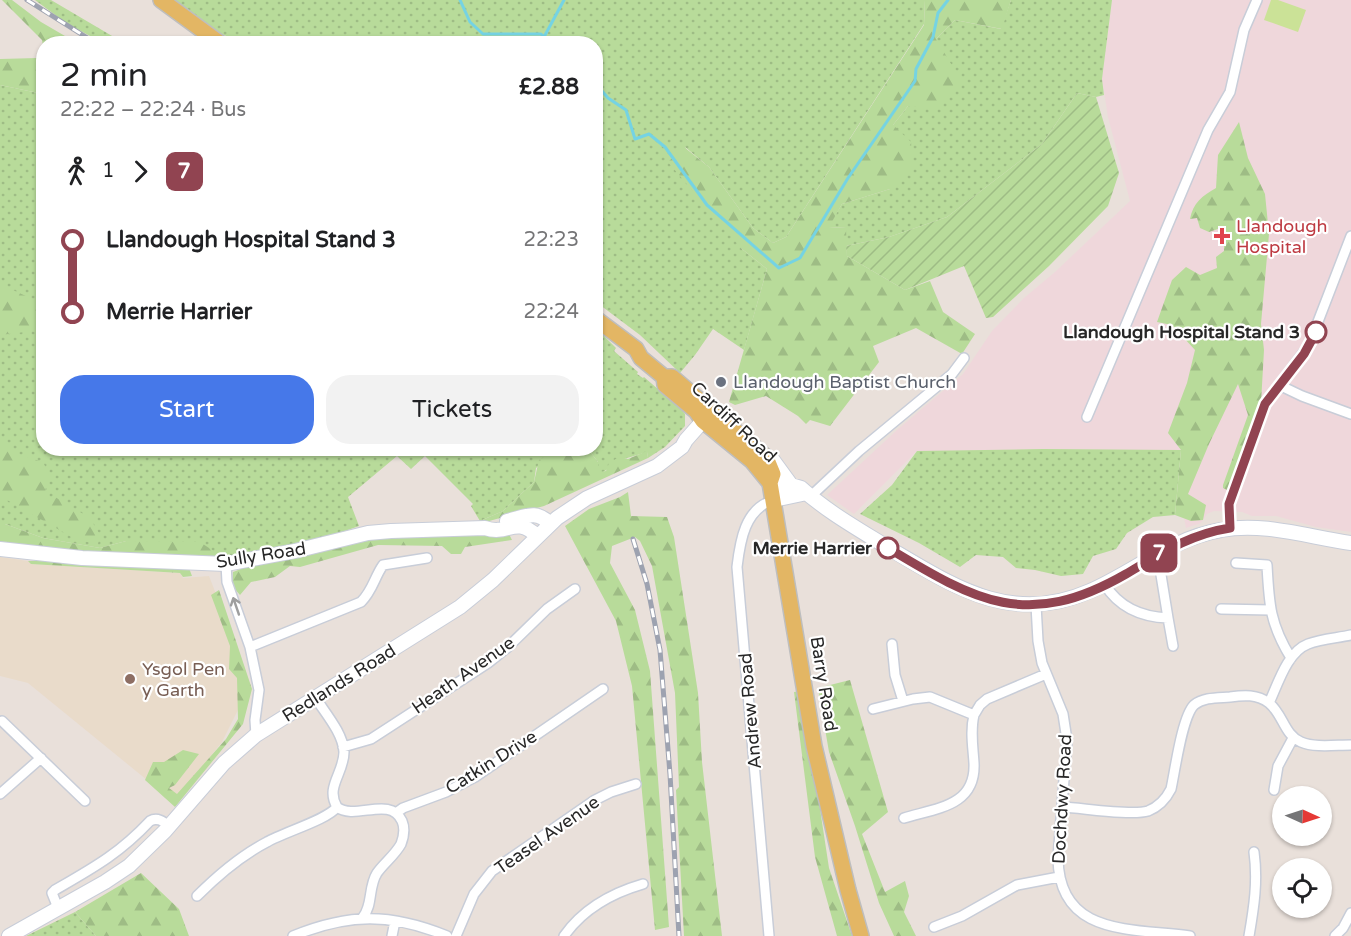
<!DOCTYPE html>
<html lang="en">
<head>
<meta charset="utf-8">
<style>
  body { margin:0; font-family:"Varela Round",sans-serif; background:#f2f2f2; color:#202124; height:100vh; display:flex; flex-direction:column; font-size:22px; white-space:nowrap }
  * { box-sizing:border-box; margin:0 }
  p { font-size:20px; color:#757577 }
  .icon { flex:none; width:33px; height:33px; fill:none; stroke:currentColor; stroke-width:2; stroke-linecap:round; stroke-linejoin:round }
  .map { position:relative; flex:1; overflow:hidden }
  .drawer { position:absolute; left:36px; top:36px; width:567px; height:420px; display:flex; flex-direction:column; background:#fff; border-radius:24px; box-shadow:0 2px 4px #0004 }
  .drawer>* { flex:none }
  .badge { padding:0 12px; border-radius:9px; font-size:21px; line-height:39px }
  .needle { width:39px; rotate:93deg }
  .buttons { position:absolute; left:1272px; top:786px; display:grid; gap:12px }
  .buttons a { display:grid; place-items:center; width:60px; height:60px; border-radius:50%; background:#fff; box-shadow:0 2px 4px #0004; font-size:30px }
  .map>.badge { position:absolute; translate:-50% -50%; box-shadow:0 0 0 3px #fff }
  .legs { display:flex; align-items:center; gap:9px; height:66px; padding:0 24px; font-size:20px }
  .legs p { margin-inline-start:auto }
  .overview { display:flex; align-items:center; justify-content:space-between; height:102px; padding:0 24px }
  h1 { font-size:33px; font-weight:600; line-height:45px }
  .action { display:flex; gap:12px; margin-top:auto; padding:12px 24px }
  .action a { flex:1; height:69px; border-radius:24px; background:#4678e9; color:#fff; font-size:24px; font-weight:600; line-height:69px; text-align:center }
  .action a+a { background:#f2f2f2; color:#202124 }
  ul { padding:0 24px; list-style:none }
  li { display:flex; align-items:center; gap:21px; height:72px; font-size:22px }
  li i { display:grid; place-items:center; width:9px; height:100%; margin:0 8px; background:currentColor }
  li i::after { content:''; width:15px; height:15px; margin:-8px; border:4px solid; border-radius:50%; background:#fff }
  li p { margin-inline-start:auto }
  li:first-child i { background:linear-gradient(#0000 50%,currentColor 0) }
  li:last-child i { background:linear-gradient(currentColor 50%,#0000 0) }
  .map>svg:first-child { display:block }
  .education { fill:#e9dbca }
  .medical { fill:#efd7db }
  .grass { fill:url(#grass-dots) }
  .forest { fill:url(#forest-firs) }
  .garden { fill:url(#garden-furrows) }
  .pitch { fill:#cbe297 }
  .lines { fill:none; stroke-linecap:round; stroke-linejoin:round }
  .stream { stroke:#75d3e3; stroke-width:3 }
  .street-casing { stroke:#c8cdd8; stroke-width:12 }
  .secondary-casing { stroke:#c8cdd8; stroke-width:16 }
  .primary-casing { stroke:#bebebe; stroke-width:18 }
  .street { stroke:#fff; stroke-width:9 }
  .secondary { stroke:#fff; stroke-width:14 }
  .primary { stroke:#e3b664; stroke-width:15 }
  .rail-casing { stroke:#9da2b0; stroke-width:5 }
  .rail { stroke:#fff; stroke-width:3; stroke-dasharray:9; stroke-linecap:butt }
  .oneway { stroke:#9e9e9e }
  .line-1-casing { stroke:#fff; stroke-width:14 }
  .line-1 { stroke:#914451; stroke-width:9 }
  .health-dot { fill:#e0444e; stroke:#fff; stroke-width:2 }
  .stop-1-dot { fill:#fff; stroke:#914451; stroke-width:3 }
  .worship-dot { fill:#6b7280; stroke:#fff; stroke-width:2 }
  .education-dot { fill:#8d6e63; stroke:#fff; stroke-width:2 }
  .labels { text-anchor:middle; dominant-baseline:central; stroke-width:4.5; stroke-linejoin:round; paint-order:stroke }
  .health-label { font-size:18px; fill:#be3a42; stroke:#fff; text-anchor:start }
  .stop-label { font-size:18px; font-weight:bold; fill:#272727; stroke:#fff; text-anchor:end }
  .worship-label { font-size:18px; fill:#5b616d; stroke:#fff; text-anchor:start }
  .street-label { font-size:18px; fill:#272727; stroke:#fff }
  .education-label { font-size:18px; fill:#785e54; stroke:#fff; text-anchor:start }
</style>
</head>
<body>
<div class="map">
<svg width="1351" height="936" viewBox="0 0 1351 936">
  <defs>
    <pattern id="grass-dots" width="8" height="8" patternUnits="userSpaceOnUse" patternTransform="scale(1.5)"><rect width="8" height="8" fill="#b8db9a"/><path d="M2 2h.1M6 6h.1" fill="none" stroke="#9ebc85" stroke-width="1.8" stroke-linecap="round"/></pattern>
    <pattern id="forest-firs" width="22" height="20" patternUnits="userSpaceOnUse" patternTransform="scale(1.5)"><rect width="22" height="20" fill="#b8db9a"/><path d="M5 1l3.5 6h-7zM16 11l3.5 6h-7z" fill="#9ebc85"/></pattern>
    <pattern id="garden-furrows" width="10" height="10" patternUnits="userSpaceOnUse" patternTransform="scale(1.5)"><rect width="10" height="10" fill="#b8db9a"/><path d="M-1 1l2-2M0 10L10 0M9 11l2-2" fill="none" stroke="#9ebc85"/></pattern>
  </defs>
  <rect width="100%" height="100%" fill="#e9e0da"/>
  <!-- education -->
  <path class="education" d="M0,557L28,561L32,564L180,573L183,578L209,576L235,643L248,690L222,742L174,802L28,683L0,676Z"/>
  <!-- medical -->
  <path class="medical" d="M1112,0H1351V532L1316,527L1276,516H1252L1242,512L1214,511L1207,514L1201,523L1186,528L1181,503L1187,450L917,451L854,514L827,495L897,430L963,374L992,331L1024,298L1055,272L1130,201L1108,117L1102,79Z"/>
  <!-- grass -->
  <path class="grass" d="M35,0H51L124,43H103L66,23Z
    M173,0H925L924,24L786,237L773,243L753,228L709,167L685,147L742,249L767,269L744,350L713,329L695,355L680,373L640,335L596,302V44L245,43L221,34Z
    M1011,0H1112L1102,79L1104,95L1096,97L1077,93L1042,144L947,217L889,237L846,246V228L828,227L842,204L890,189L893,125L908,106L936,39L955,20L1001,29Z
    M0,85L43,94L44,448L562,449H559L536,468L534,482L503,511L480,521L471,506L473,504L425,456L411,469L397,456L348,497L359,526L334,535L227,560L126,541L100,548L43,538L5,524H0Z
    M596,328L616,348L614,351L638,372L637,374L643,378L644,377L682,410L685,414V426L665,447L648,458L647,452L624,459L603,472H598V462L588,449L596,448Z
    M1043,449L1181,450L1175,515L1153,517L1127,533L1116,549L1093,556L1083,574L1061,576L1035,570L1016,568L1003,557L976,555L960,567L919,543L860,514L892,485L917,451Z
    M75,912L96,936H26Z"/>
  <!-- forest -->
  <path class="forest" d="M2,0H12L41,22L77,43L44,44L43,94L0,85V59L37,58L43,46L42,40Z
    M925,0H1011L1002,29L955,20L936,39L962,82L938,109L908,106L893,125L911,142L913,167L890,189L842,204L829,227L846,228L847,256L905,290L930,281L943,312L975,334L962,354L916,328L873,346L879,362L830,426L810,420L806,424L798,416L766,396L735,405L729,402L767,269L742,249L668,162L684,147L709,167L753,228L773,243L786,237L924,25Z
    M1239,122L1248,158L1265,194L1269,234L1261,324L1264,350L1261,403L1230,488L1227,490L1223,488V485L1248,415L1238,384L1209,444L1188,494L1206,505L1203,520L1191,521L1175,515L1181,450L1168,433L1187,383L1195,350L1172,325L1157,322L1172,280L1186,267L1200,275L1217,268L1216,257L1224,251V227L1209,232L1200,228L1197,218L1190,219C1193,203 1202,196 1216,188L1218,155Z
    M0,284L43,304V338L33,331L0,335Z
    M0,442L14,453L43,462L49,474L44,496L52,500L55,497L90,518L100,535L98,544L77,540L0,496Z
    M559,449H588L598,462V472L606,471L609,463L619,457L628,459L647,451L648,458L544,506L482,523L480,521L503,511L534,482L539,460Z
    M628,492L631,516L667,517L674,537L698,693L702,762L722,936H684L676,790L679,787L675,693L652,566L640,541L635,537L612,546L610,563L635,610L650,671L669,927L655,930L632,686L616,621L565,526L589,509L620,497Z
    M0,524H5L43,538L100,548L126,541L200,542L227,560L25,549L0,544Z
    M508,532L512,540L465,547L461,554H451L442,546L378,545L300,567L290,566L275,577L251,582L240,595L232,586L233,572L254,564L374,537Z
    M28,561H87L189,568L192,576L183,577L180,573L31,564Z
    M219,590L252,689L243,724L175,807L145,780L153,762H164L183,750L199,754L175,785L169,788L177,794L226,739L238,719L237,678L229,669L230,646L211,595Z
    M850,680L888,812L862,834L885,892L905,881L909,896L904,912L916,936H894L879,903L855,826L829,752L818,688Z
    M802,691L829,868L852,936H837L815,857L794,692Z
    M141,873L179,909L189,936H96L75,912Z"/>
  <!-- garden -->
  <path class="garden" d="M1077,93L1096,97L1119,173L1108,206L1049,266L993,317L986,318L964,266L905,290L847,256L846,246L889,237L947,217L1042,144Z"/>
  <!-- pitch -->
  <path class="pitch" d="M1271,0H1278L1306,10L1298,32L1264,20Z"/>
  <g class="lines">
    <!-- stream -->
    <path class="stream" d="M460,0L470,22L483,34H541L552,44
      M544,37L564,0
      M596,84L608,98L626,110L635,139L649,134L665,147L707,205L779,268L800,258L848,178L915,81L916,69L933,37L938,13L948,0"/>
    <defs>
      <path id="street" d="M1279,385L1302,396L1351,414
        M1087,417L1208,130L1230,92L1244,30L1257,0
        M811,496L859,451L952,374L964,358
        M1230,528L1229,504L1265,404L1309,345L1351,236
        M1236,563L1267,565C1269,604 1270,624 1291,658
        M226,564L227,582L250,647L259,690L255,720L256,735
        M1105,585C1119,607 1142,617 1168,618L1161,575
        M1036,605L1038,641L1042,663L1063,714L1067,740L1058,858C1059,936 1130,928 1190,936
        M1221,609L1270,610
        M1168,618L1173,646
        M892,644L895,675L903,701
        M250,647L361,602C373,590 374,578 383,565L427,558
        M315,697C325,713 343,733 344,752C344,773 325,787 337,807
        M1269,703C1278,684 1287,652 1308,644C1321,639 1337,638 1351,635
        M873,709L913,699L930,697L974,715L980,705L987,699L1046,674
        M2,721L85,801
        M343,747L371,739L488,663L508,647L547,609L575,589
        M1274,790L1278,766L1293,738
        M0,794L41,758
        M337,807C355,821 390,795 402,821C405,828 404,836 401,844C395,855 384,863 377,873C368,887 373,905 363,917
        M1063,807C1083,808 1131,816 1148,811C1158,807 1166,799 1171,789C1175,771 1182,717 1194,705C1204,697 1218,698 1230,697C1244,695 1257,694 1269,703C1283,714 1284,735 1301,742C1315,748 1335,745 1351,745
        M396,813L403,808L446,792L475,777L603,689
        M904,818C937,808 976,806 974,763C973,747 970,731 974,715
        M197,896C218,875 240,856 267,842C284,832 327,820 337,807
        M58,908L52,893L55,890C93,868 119,854 150,821C157,817 163,821 169,826
        M934,927L962,916L1017,885L1059,877
        M293,936C349,913 391,913 447,936
        M392,936L395,921
        M456,936L474,894L492,871L595,800L611,792L636,784
        M564,936C583,909 612,893 643,884
        M769,936L737,567C740,541 745,508 774,500
        M1249,936C1254,907 1258,881 1254,852
        M1335,936L1343,928L1351,913"/>
      <path id="secondary" d="M766,457L772,459L791,485
        M771,487L791,485L801,488C826,511 858,529 887,547C953,586 1011,626 1090,591C1134,572 1172,538 1221,530C1264,522 1308,537 1351,543
        M774,500L807,493
        M507,521C525,517 536,509 550,524
        M0,549L82,558L226,564L295,551L368,533L391,531L485,528C509,536 515,515 537,536
        M9,936L105,882L129,866L165,831L224,763L256,735L460,607L493,580L557,518L587,498L657,466L682,447L686,440L709,414"/>
      <path id="primary" d="M161,0L221,44
        M596,319L636,349L641,358L664,377H672L766,457L773,474L770,483
        M664,377L665,385L696,411L703,421L752,461L770,483
        M770,483L814,746L848,890L861,936"/>
    </defs>
    <!-- street casing -->
    <use href="#street" class="street-casing"/>
    <!-- secondary casing -->
    <use href="#secondary" class="secondary-casing"/>
    <!-- primary casing -->
    <use href="#primary" class="primary-casing"/>
    <!-- street -->
    <use href="#street" class="street"/>
    <!-- secondary -->
    <use href="#secondary" class="secondary"/>
    <!-- primary -->
    <use href="#primary" class="primary"/>
    <defs>
      <path id="rail" d="M27,0L97,44
        M633,539L647,584L660,650L670,774L679,936"/>
    </defs>
    <!-- rail casing -->
    <use href="#rail" class="rail-casing"/>
    <!-- rail -->
    <use href="#rail" class="rail"/>
  </g>
  <!-- one-way arrows -->
  <defs><path id="oneway-shaft" d="M-6 0H5M1.5-3L5.5 0L1.5 3" fill="none" stroke-width="1.6" stroke-linecap="round" stroke-linejoin="round" transform="scale(1.5)"/></defs>
  <use class="oneway" href="#oneway-shaft" transform="translate(236 606) rotate(-109)"/>
  <g class="lines">
    <defs>
      <path id="line-1" d="M888,548C976,601 1027,631 1126,574C1160,554 1190,534 1230,528L1229,504L1265,404L1304,354L1316,332"/>
    </defs>
    <!-- line-1 casing -->
    <use href="#line-1" class="line-1-casing"/>
    <!-- line-1 -->
    <use href="#line-1" class="line-1"/>
  </g>
  <!-- markers -->
  <path class="health-dot" d="M1219 227h6v6h6v6h-6v6h-6v-6h-6v-6h6z"/>
  <g class="stop-1-dot">
    <circle cx="1316" cy="332" r="10"/>
    <circle cx="888" cy="548" r="10"/>
  </g>
  <circle class="worship-dot" cx="721" cy="382" r="6"/>
  <circle class="education-dot" cx="130" cy="679" r="6"/>
  <g class="labels">
    <!-- health labels -->
    <g class="health-label">
      <text x="1236" y="226">Llandough<tspan x="1236" dy="21">Hospital</tspan></text>
    </g>
    <!-- stop labels -->
    <g class="stop-label">
      <text x="1300" y="332">Llandough Hospital Stand 3</text>
      <text x="872" y="548">Merrie Harrier</text>
    </g>
    <!-- worship labels -->
    <g class="worship-label">
      <text x="733" y="382">Llandough Baptist Church</text>
    </g>
    <!-- street labels -->
    <g class="street-label">
      <text transform="translate(734 422) rotate(43)">Cardiff Road</text>
      <text transform="translate(261 555) rotate(-9)">Sully Road</text>
      <text transform="translate(463 675) rotate(-35)">Heath Avenue</text>
      <text transform="translate(339 683) rotate(-32)">Redlands Road</text>
      <text transform="translate(824 684) rotate(81)">Barry Road</text>
      <text transform="translate(750 711) rotate(-95)">Andrew Road</text>
      <text transform="translate(491 762) rotate(-32)">Catkin Drive</text>
      <text transform="translate(1062 799) rotate(-87)">Dochdwy Road</text>
      <text transform="translate(547 835) rotate(-35)">Teasel Avenue</text>
    </g>
    <!-- education labels -->
    <g class="education-label">
      <text x="142" y="669">Ysgol Pen<tspan x="142" dy="21">y Garth</tspan></text>
    </g>
  </g>
</svg>
<div class="buttons">
<a><svg class="needle" viewBox="-14 -14 28 28"><path d="M0-13l5 13h-10z" fill="#e53935"/><path d="M0 13l5-13h-10z" fill="#757577"/></svg></a>
<a><svg class="icon" aria-label="locate" viewBox="0 0 24 24"><circle cx="12" cy="12" r="6"/><path d="M12 2v4M12 18v4M2 12h4M18 12h4"/></svg></a>
</div>
<b class="badge" style="left:1159px;top:553px;background:#914451;color:#fff">7</b>
<section class="drawer">
<div class="overview"><div><h1>2 min</h1><p>22:22 – 22:24 · Bus</p></div><b>£2.88</b></div>
<div class="legs"><svg class="icon" aria-label="walk" viewBox="0 0 24 24"><circle cx="13" cy="4" r="2"/><path d="M13 8l-2 6 4 7M11 14l-3 7M7 12l3-4h3l4 4"/></svg>1<svg class="icon" aria-label="forward" viewBox="0 0 24 24"><path d="M9 5l7 7-7 7"/></svg><b class="badge" style="background:#914451;color:#fff">7</b></div>
<ul>
<li><i style="color:#914451"></i><b>Llandough Hospital Stand 3</b><p>22:23</p></li>
<li><i style="color:#914451"></i><b>Merrie Harrier</b><p>22:24</p></li>
</ul>
<div class="action"><a>Start</a><a>Tickets</a></div>
</section>
</div>
</body>
</html>
